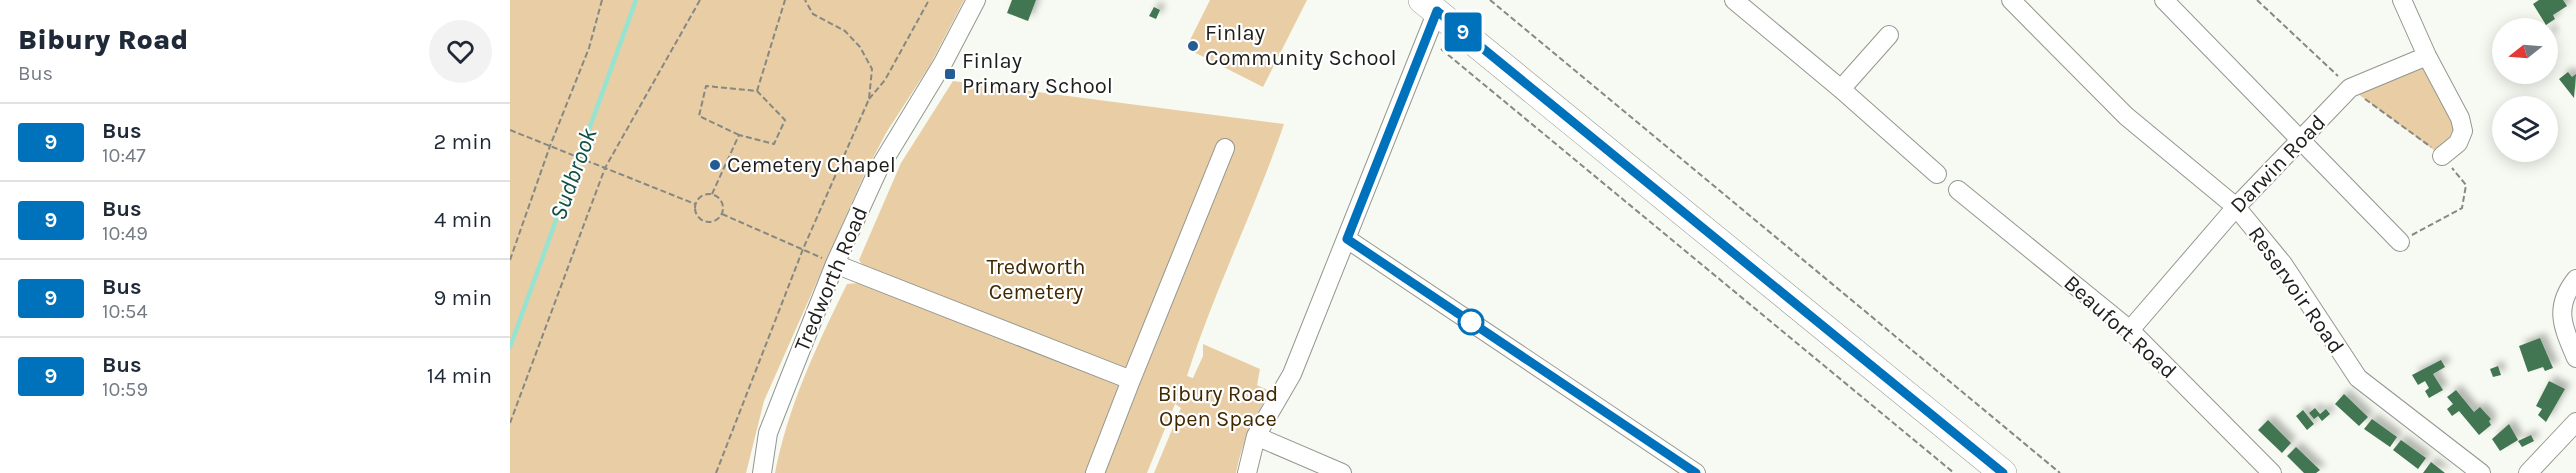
<!DOCTYPE html>
<html lang="en">
<head>
<meta charset="utf-8">
<style>
  body { margin:0; font-family:Karla,sans-serif; background:#f2f2f3; color:#1f2937; height:100vh; display:flex; flex-direction:column; font-size:22px; white-space:nowrap }
  * { box-sizing:border-box; margin:0 }
  p { font-size:20px; color:#747a83 }
  .icon { flex:none; width:33px; height:33px; fill:none; stroke:currentColor; stroke-width:2; stroke-linecap:round; stroke-linejoin:round }
  .map { position:relative; flex:1; overflow:hidden }
  .drawer { display:flex; flex-direction:column; background:#fff; width:510px }
  .drawer>* { flex:none }
  .badge { padding:0 12px; border-radius:4px; font-size:21px; line-height:39px }
  .needle { width:39px; rotate:253deg }
  .buttons { position:absolute; left:1982px; top:18px; display:grid; gap:12px }
  .buttons a { display:grid; place-items:center; width:66px; height:66px; border-radius:50%; background:#fff; box-shadow:0 3px 15px #0003; font-size:30px }
  .map>.badge { position:absolute; translate:-50% -50%; box-shadow:0 0 0 3px #fff }
  .round { display:grid; place-items:center; flex:none; width:63px; height:63px; border-radius:32px; background:#f2f2f3 }
  .headline { display:flex; align-items:center; justify-content:space-between; height:102px; padding:0 18px }
  h1 { font-size:28px; font-weight:800; line-height:45px }
  ul { padding:0; list-style:none }
  li { display:flex; align-items:center; gap:18px; height:78px; padding:0 18px; border-top:2px solid #e0e1e3 }
  li div { flex:1 }
  li b { display:block; font-size:22px }
  li em { font-style:normal }
  li .badge { min-width:66px; font-weight:700; text-align:center }
  main { display:flex; flex:1; min-height:0 }
  .map>svg:first-child { display:block }
  .green { fill:#e9cda5 }
  .lines { fill:none; stroke-linecap:round; stroke-linejoin:round }
  .stream { stroke:#98e3d0; stroke-width:4.5 }
  .building { fill:#437551; filter:url(#shadow) }
  .minor-casing { stroke:#93978f; stroke-width:20 }
  .highway-casing { stroke:#93978f; stroke-width:28 }
  .path { stroke:#868882; stroke-width:2; stroke-dasharray:6 3; stroke-linecap:butt }
  .minor { stroke:#fff; stroke-width:18 }
  .highway { stroke:#fff; stroke-width:27 }
  .line-casing { stroke:#fff; stroke-width:14 }
  .line { stroke:#0072bc; stroke-width:9 }
  .poi-dot { fill:#245d94; stroke:#fff; stroke-width:2 }
  .stop-dot { fill:#fff; stroke:#0072bc; stroke-width:3 }
  .labels { text-anchor:middle; dominant-baseline:central; stroke-width:4.5; stroke-linejoin:round; paint-order:stroke }
  .poi-label { font-size:22px; fill:#1e1f1c; stroke:#fff; text-anchor:start }
  .street-label { font-size:22px; fill:#1e1f1c; stroke:#fff }
  .park-label { font-size:22px; fill:#402900; stroke:#fff }
  .water-label { font-size:24px; font-style:italic; fill:#115044; stroke:#fff }
</style>
</head>
<body>
<main>
<section class="drawer">
<div class="headline"><div><h1>Bibury Road</h1><p>Bus</p></div><a class="round"><svg class="icon" aria-label="heart" viewBox="0 0 24 24"><path d="M12 20l-8-8c-3-5 5-10 8-4 3-6 11-1 8 4z"/></svg></a></div>
<ul>
<li><span class="badge" style="background:#0072bc;color:#fff">9</span><div><b>Bus</b><p>10:47</p></div><em>2 min</em></li>
<li><span class="badge" style="background:#0072bc;color:#fff">9</span><div><b>Bus</b><p>10:49</p></div><em>4 min</em></li>
<li><span class="badge" style="background:#0072bc;color:#fff">9</span><div><b>Bus</b><p>10:54</p></div><em>9 min</em></li>
<li><span class="badge" style="background:#0072bc;color:#fff">9</span><div><b>Bus</b><p>10:59</p></div><em>14 min</em></li>
</ul>
</section>
<div class="map">
<svg width="2066" height="473" viewBox="0 0 2066 473">
  <defs>
    <filter id="shadow"><feDropShadow dx="5.5" dy="-5.5" stdDeviation="3" flood-color="#0004"/></filter>
  </defs>
  <rect width="100%" height="100%" fill="#f7faf2"/>
  <!-- green -->
  <path class="green" d="M0,0H454L420,65L376,133L355,173L254,401L236,473H0Z
    M700,0H797L753,87L676,48Z
    M1917,56L1950,118L1932,156L1840,88Z
    M443,81L774,124C745,209 704,291 677,376L683,378L693,356V344L750,369L747,385L760,391C744,419 732,441 726,473H644L671,408L665,404L637,473H265C278,406 307,345 337,284L349,283L354,267L349,260L391,163Z"/>
  <g class="lines">
    <!-- stream -->
    <path class="stream" d="M0,347L126,0"/>
  </g>
  <!-- building -->
  <path class="building" d="M502,0H526L518,21L497,13Z
    M2029,0H2053L2057,6L2043,15L2045,19L2036,25L2023,4Z
    M644,7L650,10L646,19L639,16Z
    M2037,27L2043,35L2037,40Z
    M2058,72L2062,77L2066,74L2064,98L2049,79Z
    M2030,338L2043,368L2035,371L2033,367L2018,372L2009,346Z
    M1931,360L1935,367L1923,374L1933,390L1919,398L1915,391L1919,388L1915,381L1908,385L1902,375Z
    M1988,366L1991,375L1983,377L1980,369Z
    M2039,381L2055,389L2036,422L2028,415L2032,409L2026,406Z
    M1946,390L1964,412L1970,407L1981,419L1979,421L1981,425L1969,435L1949,411L1942,416L1937,409L1943,404L1937,397Z
    M1834,394L1858,417L1849,426L1825,404Z
    M1805,408L1810,414L1816,409L1820,414L1812,421L1808,416L1804,419L1799,413Z
    M1793,410L1804,424L1797,430L1786,416Z
    M1862,419L1887,437L1880,447L1854,429Z
    M1758,420L1781,443L1772,453L1748,430Z
    M1999,424L2008,440L1990,451L1982,439Z
    M2021,435L2024,441L2012,447L2008,441Z
    M1891,440L1916,458L1908,469L1883,450Z
    M1786,447L1810,470L1806,473H1794L1777,456Z
    M1921,462L1935,473H1913Z"/>
  <g class="lines">
    <defs>
      <path id="minor" d="M1224,0L1331,89L1427,174
        M1501,0L1616,116L1726,207L1773,264L1848,378L1971,473
        M1654,0L1890,242
        M1892,0L1917,56L1950,118L1953,131L1948,143L1932,156
        M1331,89L1379,35
        M1448,190L1620,330L1762,473
        M837,239L1186,473
        M325,264L621,380L715,148
        M2066,279C2043,308 2053,327 2066,358
        M1620,330L1726,207L1840,88L1917,56
        M746,436L832,473
        M252,473L258,433L276,387L325,264L368,170L433,63L466,0
        M585,473L621,380
        M737,473L746,436L782,374L927,11
        M2018,473L2066,422"/>
      <path id="highway" d="M912,0L1493,473"/>
    </defs>
    <!-- minor casing -->
    <use href="#minor" class="minor-casing"/>
    <!-- highway casing -->
    <use href="#highway" class="highway-casing"/>
    <!-- path -->
    <path class="path" d="M980,0L1550,473
      M1747,0L1828,76
      M931,49L1444,473
      M247,91L275,0
      M359,99L375,80L419,0
      M1855,99L1921,147
      M0,130L185,204
      M185 208a14 14 0 1 1 28 0a14 14 0 1 1-28 0Z
      M202,194L229,135L264,144L275,120L247,91L196,86L189,116L229,135
      M212,214L312,258
      M1902,235L1952,208L1956,185L1942,168
      M0,260L40,146L79,48L92,0
      M0,423L95,168L190,0
      M206,473L293,249L359,99L362,69L350,47L335,31L303,14L295,0"/>
    <!-- minor -->
    <use href="#minor" class="minor"/>
    <!-- highway -->
    <use href="#highway" class="highway"/>
  </g>
  <g class="lines">
    <defs>
      <path id="line" d="M1186,473L837,239L927,11L1493,473"/>
    </defs>
    <!-- line casing -->
    <use href="#line" class="line-casing"/>
    <!-- line -->
    <use href="#line" class="line"/>
  </g>
  <!-- markers -->
  <g class="poi-dot">
    <circle cx="683" cy="46" r="6"/>
    <rect x="434" y="68" width="12" height="12" rx="3"/>
    <circle cx="205" cy="165" r="6"/>
  </g>
  <circle class="stop-dot" cx="961" cy="322" r="12"/>
  <g class="labels">
    <!-- poi labels -->
    <g class="poi-label">
      <text x="695" y="33">Finlay<tspan x="695" dy="25">Community School</tspan></text>
      <text x="452" y="61">Finlay<tspan x="452" dy="25">Primary School</tspan></text>
      <text x="217" y="165">Cemetery Chapel</text>
    </g>
    <!-- street labels -->
    <g class="street-label">
      <text transform="translate(1768 164) rotate(-46)">Darwin Road</text>
      <text transform="translate(321 279) rotate(-67)">Tredworth Road</text>
      <text transform="translate(1786 290) rotate(55)">Reservoir Road</text>
      <text transform="translate(1610 327) rotate(42)">Beaufort Road</text>
    </g>
    <!-- park labels -->
    <g class="park-label">
      <text x="526" y="267">Tredworth<tspan x="526" dy="25">Cemetery</tspan></text>
      <text x="708" y="394">Bibury Road<tspan x="708" dy="25">Open Space</tspan></text>
    </g>
    <!-- water labels -->
    <g class="water-label">
      <text transform="translate(63 174) rotate(-70)">Sudbrook</text>
    </g>
  </g>
</svg>
<div class="buttons">
<a><svg class="needle" viewBox="-14 -14 28 28"><path d="M0-13l5 13h-10z" fill="#e53935"/><path d="M0 13l5-13h-10z" fill="#747a83"/></svg></a>
<a><svg class="icon" aria-label="layers" viewBox="0 0 24 24"><path d="M12 4l9 5-9 5-9-5zM3 14l9 5 9-5"/></svg></a>
</div>
<b class="badge" style="left:953px;top:32px;background:#0072bc;color:#fff">9</b>
</div>
</main>
</body>
</html>
